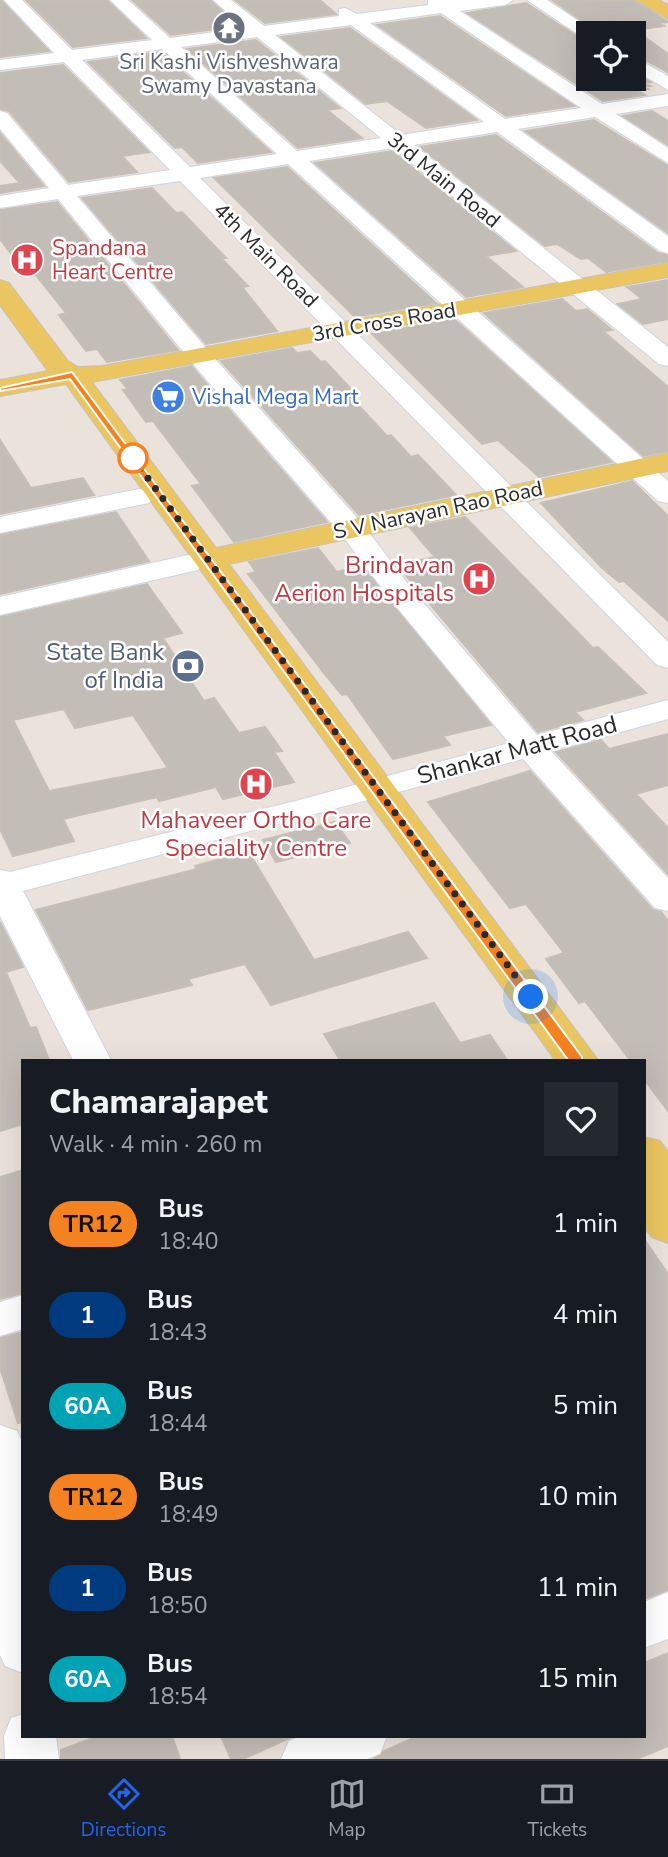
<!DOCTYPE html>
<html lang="en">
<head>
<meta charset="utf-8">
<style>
  body { margin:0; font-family:"Nunito Sans",sans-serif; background:#242831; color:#f1f3f6; height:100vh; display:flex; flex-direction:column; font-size:26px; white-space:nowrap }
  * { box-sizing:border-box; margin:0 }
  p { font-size:23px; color:#9ea1a6 }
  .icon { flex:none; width:38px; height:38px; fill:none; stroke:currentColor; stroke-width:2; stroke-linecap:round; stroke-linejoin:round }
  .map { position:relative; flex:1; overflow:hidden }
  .panel { position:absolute; left:21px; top:1059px; width:625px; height:679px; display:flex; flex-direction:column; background:#171b24; border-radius:0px; box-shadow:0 7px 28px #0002 }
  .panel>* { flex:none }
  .badge { padding:0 14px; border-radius:23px; font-size:24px; line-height:46px }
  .buttons { position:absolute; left:576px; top:21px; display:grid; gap:14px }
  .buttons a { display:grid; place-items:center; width:70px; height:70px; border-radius:0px; background:#171b24; box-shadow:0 7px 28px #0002; font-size:35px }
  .you { position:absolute; width:35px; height:35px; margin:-18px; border:5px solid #fff; border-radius:50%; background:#1a73e8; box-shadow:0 0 0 10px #1a73e833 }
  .map>.badge { position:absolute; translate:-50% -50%; box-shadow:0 0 0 4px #fff }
  .round { display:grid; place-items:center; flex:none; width:74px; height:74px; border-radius:0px; background:#242831 }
  .head { display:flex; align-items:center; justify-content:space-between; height:119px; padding:0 28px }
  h1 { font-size:33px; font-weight:800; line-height:52px }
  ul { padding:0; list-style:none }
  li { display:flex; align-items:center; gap:21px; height:91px; padding:0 28px }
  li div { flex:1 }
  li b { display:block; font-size:26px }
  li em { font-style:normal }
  li .badge { min-width:77px; font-weight:700; text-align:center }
  .dock { display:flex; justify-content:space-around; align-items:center; height:98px; border-top:2px solid #363941; background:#171b24; font-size:19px; color:#9ea1a6 }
  .dock a { display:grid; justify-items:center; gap:4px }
  .dock .current { color:#2563eb }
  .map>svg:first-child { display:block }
  .building { fill:#c3bdb8; stroke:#c6bfb5; stroke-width:2; fill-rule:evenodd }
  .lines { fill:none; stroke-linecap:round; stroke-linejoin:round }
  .minor-casing { stroke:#d0d4e1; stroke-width:2 }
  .major-casing { stroke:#c3c3c3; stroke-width:2 }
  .minor { fill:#fff; fill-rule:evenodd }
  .major { fill:#ebc660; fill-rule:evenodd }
  .line { fill:#f58220; stroke:#fff; stroke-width:2 }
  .walk { stroke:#292929; stroke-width:7; stroke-dasharray:0 12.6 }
  .stop-dot { fill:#fff; stroke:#f58220; stroke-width:3.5 }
  .labels { text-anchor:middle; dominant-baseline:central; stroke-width:5; stroke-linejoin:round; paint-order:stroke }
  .far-worship-label { font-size:21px; fill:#5b616d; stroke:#fff }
  .far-street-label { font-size:21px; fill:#292929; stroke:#fff }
  .far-health-label { font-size:21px; fill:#be3a42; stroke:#fff; text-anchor:start }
  .far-shop-label { font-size:21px; fill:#366cbe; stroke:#fff; text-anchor:start }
  .health-label { font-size:24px; fill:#be3a42; stroke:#fff; text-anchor:end }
  .service-label { font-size:24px; fill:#4e5e75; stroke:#fff; text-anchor:end }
  .street-label { font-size:24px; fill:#292929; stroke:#fff }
</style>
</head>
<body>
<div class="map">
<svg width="668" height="1759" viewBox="0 0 668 1759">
  <rect width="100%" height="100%" fill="#ebe3db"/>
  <!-- building -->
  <path class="building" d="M0,0H1L49,51L0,57Z
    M26,0H107L146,38L73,47Z
    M132,0H210L239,26L171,35Z
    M235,0H320L336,14L265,23Z
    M552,0H634L668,22L659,23L664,26L635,30L668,54V72L634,54V33H599Z
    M526,3L581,39L588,40V79H634V73L650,82L644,83L650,86L644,87L648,89L638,91L645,95L603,101L467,13Z
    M440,16L574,106L506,116L377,25Z
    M350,28L477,120L426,128L387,101L366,104L281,37Z
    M256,40L340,108L327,110L362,138L298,148L187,49Z
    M161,52L271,152L198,163L182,147L175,148L88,62Z
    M63,65L149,152L122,156L137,172L69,182L9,111L0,109V73Z
    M652,111L668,121V145L623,116Z
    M594,120L668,166V233L525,131Z
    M0,133L44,186L0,193V186L20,183L0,161Z
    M496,135L658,253L668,255V261L606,272L588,258L581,259L557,244L545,246L420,147Z
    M392,151L516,251L486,256L523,287L466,297L315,163Z
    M287,167L436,303L355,317L214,178Z
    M152,188L176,213L182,212L226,258H221L248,286L242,287L277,331L206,344L82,198Z
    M57,202L178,350L107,362L97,349L86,351L59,315L66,313L35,274L27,275L0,239V210Z
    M668,280V319L643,324L618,304L642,299L627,287Z
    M562,299L576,311L587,309L612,330L603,331L668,387V451L643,456L484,313Z
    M454,319L612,462L539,477L498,440L482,444L372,334Z
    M292,348L297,353L310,351L321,362L325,361L351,389L344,390L387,436L391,435L411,457L418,455L456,495L359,515L221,361Z
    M192,366L197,373L327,522L234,542L192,486L201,484L153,421L146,422L123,390L128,389L120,380Z
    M0,440L31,488L83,478L94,495L0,514Z
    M632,481L668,516V621L624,581L619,582L601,567L541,503Z
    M116,512L149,561L0,594V535Z
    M465,517L593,648L598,647L646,693L575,712L583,720L538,732L397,565L435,557L410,528Z
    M318,548L337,572L345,570L349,575L366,571L491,725L443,736L450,745L393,759L347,694L342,695L323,672L248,574L256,572L249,562Z
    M147,584L182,633L163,638L204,701L214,698L239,733L265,727L282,751L274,752L294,782L223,799L216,787L159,801L157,797L63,819L74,841L13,856L0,829V617ZM64,709L75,728L133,715L168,768L49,791L13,720Z
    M668,734V785L636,794L668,828L667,873L556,752L601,740L609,749Z
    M530,771L653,910L661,912L668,921V1111L644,1079V1060H630L585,1001L579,1003L546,959L564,953L526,904L510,908L428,802Z
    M335,822L350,843L276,862L263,840Z
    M248,851L314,960L408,932L427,958L271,1005L245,964L188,979L192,985L88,1010L36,910L197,869L195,866Z
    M0,922L23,967L6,972L30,1028L36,1027L49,1060H23V1124L0,1131Z
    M434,1003L460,1043L490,1035L507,1060H340L324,1034Z
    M23,1170V1293L0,1299V1177Z
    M644,1239L668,1274V1590L644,1599Z
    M23,1332V1422L18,1423L0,1368V1338Z
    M668,1653V1746L637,1759H374L384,1751L418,1736H644V1663Z
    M98,1736H172L180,1759H61V1750Z
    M221,1736H294L243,1759H231Z"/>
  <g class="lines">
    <defs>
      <path id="minor" d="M4,0H22L72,50L152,40L110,0H128L170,38L245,28L213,0H231L264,26L339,16V9L345,8L357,14L428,5V0H513L505,5L460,11L602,104L668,94V106L616,114L668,148V163L595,117L518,129L668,236V253L660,251L497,132L414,145L668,347V366L659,364L393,148L309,161L668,481V503L658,501L288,164L200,178L668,642V668L657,665L180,181L77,196L217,361L361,522L414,592L537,735L668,700V719L551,751L668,878V911L655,908L523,759L23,891L111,1060H73L0,916V870L10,872L303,799L509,743L394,604L341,534L199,371L58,199L0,208V196L49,188L0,129V111L7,113L68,185L170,170L64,62L0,70V60L54,53ZM441,13L581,108L505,119L370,23ZM351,25L484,122L401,135L275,35ZM257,37L381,138L297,151L181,47ZM162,49L277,154L190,167L82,60Z
        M527,0H547L597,33H588V38L582,37Z
        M634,57L668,76V90L634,70Z
        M139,489L149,491L153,497L149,503L0,533V517Z
        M188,555L198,558L202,564L198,570L0,615V597Z
        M23,1295V1329L0,1336V1302Z
        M0,1425L17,1431L23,1444V1673L5,1666L0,1655Z
        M668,1592V1639L644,1648V1602Z
        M23,1714V1736H56L59,1759H5L4,1736L11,1718Z
        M301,1736H387L380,1754L367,1759H281L289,1741Z"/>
      <path id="major" d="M636,0H659L668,5V19Z
        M668,263V277L92,382L216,548L668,453V471L229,564L598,1060H555L66,384L0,396V380L48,371L0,305V280L9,283L68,361L78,367L102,366Z
        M644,1137L660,1141L668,1152V1243L652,1237L644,1227Z"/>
    </defs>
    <!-- minor casing -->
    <use href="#minor" class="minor-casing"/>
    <!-- major casing -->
    <use href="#major" class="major-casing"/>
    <!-- minor -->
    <use href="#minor" class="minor"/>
    <!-- major -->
    <use href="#major" class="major"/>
  </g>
  <!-- line -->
  <path class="line" d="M72,372L582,1057V1064H571L70,379L0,391V388Z"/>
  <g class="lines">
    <!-- walk -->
    <path class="walk" d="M133,458L531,997"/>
  </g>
  <!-- icons -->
  <defs>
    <symbol id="temple-disc" viewBox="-11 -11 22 22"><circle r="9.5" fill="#6b7280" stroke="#fff"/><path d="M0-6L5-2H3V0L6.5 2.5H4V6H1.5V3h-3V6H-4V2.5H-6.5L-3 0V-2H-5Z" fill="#fff"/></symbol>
    <symbol id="hospital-disc" viewBox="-11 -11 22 22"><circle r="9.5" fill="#e0444e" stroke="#fff"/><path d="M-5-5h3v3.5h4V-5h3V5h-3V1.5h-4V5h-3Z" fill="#fff"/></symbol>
    <symbol id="supermarket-disc" viewBox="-11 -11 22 22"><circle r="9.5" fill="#3f7fe0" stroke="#fff"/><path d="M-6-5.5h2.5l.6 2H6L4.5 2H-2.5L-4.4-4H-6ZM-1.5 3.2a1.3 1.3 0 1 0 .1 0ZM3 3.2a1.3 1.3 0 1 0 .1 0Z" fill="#fff"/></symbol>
    <symbol id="bank-disc" viewBox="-11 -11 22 22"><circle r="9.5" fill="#5c6f8a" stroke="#fff"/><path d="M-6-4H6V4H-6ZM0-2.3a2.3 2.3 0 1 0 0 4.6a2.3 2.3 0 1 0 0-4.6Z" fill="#fff"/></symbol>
  </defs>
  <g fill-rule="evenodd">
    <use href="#temple-disc" x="210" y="9" width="38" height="38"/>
    <use href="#hospital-disc" x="8" y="241" width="38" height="38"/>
    <use href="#supermarket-disc" x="149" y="378" width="38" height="38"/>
    <use href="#hospital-disc" x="460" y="560" width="38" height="38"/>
    <use href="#bank-disc" x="169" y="647" width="38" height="38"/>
    <use href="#hospital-disc" x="237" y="765" width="38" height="38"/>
  </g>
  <!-- markers -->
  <circle class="stop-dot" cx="133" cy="458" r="14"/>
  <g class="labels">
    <!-- far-worship labels -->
    <g class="far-worship-label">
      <text x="229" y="62">Sri Kashi Vishveshwara<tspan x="229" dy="24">Swamy Davastana</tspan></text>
    </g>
    <!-- far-street labels -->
    <g class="far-street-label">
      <text transform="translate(444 180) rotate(39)">3rd Main Road</text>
      <text transform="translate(266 255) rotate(45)">4th Main Road</text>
      <text transform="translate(384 322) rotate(-10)">3rd Cross Road</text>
      <text transform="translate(438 510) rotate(-12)">S V Narayan Rao Road</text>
    </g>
    <!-- far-health labels -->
    <g class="far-health-label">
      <text x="52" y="248">Spandana<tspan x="52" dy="24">Heart Centre</tspan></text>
    </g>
    <!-- far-shop labels -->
    <g class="far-shop-label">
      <text x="192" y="397">Vishal Mega Mart</text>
    </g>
    <!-- health labels -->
    <g class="health-label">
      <text x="454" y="565">Brindavan<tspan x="454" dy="28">Aerion Hospitals</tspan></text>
      <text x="256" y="820" text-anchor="middle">Mahaveer Ortho Care<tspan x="256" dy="28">Speciality Centre</tspan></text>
    </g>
    <!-- service labels -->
    <g class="service-label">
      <text x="164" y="652">State Bank<tspan x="164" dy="28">of India</tspan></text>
    </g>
    <!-- street labels -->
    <g class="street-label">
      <text transform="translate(517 750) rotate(-15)">Shankar Matt Road</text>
    </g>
  </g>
</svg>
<div class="buttons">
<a><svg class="icon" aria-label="locate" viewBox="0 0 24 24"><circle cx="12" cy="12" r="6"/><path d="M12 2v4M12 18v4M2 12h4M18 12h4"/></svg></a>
</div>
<div class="you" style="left:531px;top:997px"></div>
<section class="panel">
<div class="head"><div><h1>Chamarajapet</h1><p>Walk · 4 min · 260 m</p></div><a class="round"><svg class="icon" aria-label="heart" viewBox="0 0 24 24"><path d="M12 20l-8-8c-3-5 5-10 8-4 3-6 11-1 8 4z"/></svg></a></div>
<ul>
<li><span class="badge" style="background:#f58220;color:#111">TR12</span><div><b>Bus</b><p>18:40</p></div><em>1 min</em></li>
<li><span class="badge" style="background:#003b80;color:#fff">1</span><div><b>Bus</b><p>18:43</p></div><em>4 min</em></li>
<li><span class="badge" style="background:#00a3b4;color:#fff">60A</span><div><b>Bus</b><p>18:44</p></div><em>5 min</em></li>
<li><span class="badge" style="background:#f58220;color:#111">TR12</span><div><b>Bus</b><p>18:49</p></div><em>10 min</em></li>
<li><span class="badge" style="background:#003b80;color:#fff">1</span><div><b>Bus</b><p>18:50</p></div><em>11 min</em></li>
<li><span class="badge" style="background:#00a3b4;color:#fff">60A</span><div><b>Bus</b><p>18:54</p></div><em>15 min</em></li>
</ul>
</section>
</div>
<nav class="dock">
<a class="current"><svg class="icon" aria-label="directions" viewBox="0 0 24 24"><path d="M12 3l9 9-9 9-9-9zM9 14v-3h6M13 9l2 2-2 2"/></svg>Directions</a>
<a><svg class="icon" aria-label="map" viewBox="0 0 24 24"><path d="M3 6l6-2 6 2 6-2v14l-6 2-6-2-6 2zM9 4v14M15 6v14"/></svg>Map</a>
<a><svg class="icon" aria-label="tickets" viewBox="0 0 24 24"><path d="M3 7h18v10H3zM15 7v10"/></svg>Tickets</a>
</nav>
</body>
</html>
